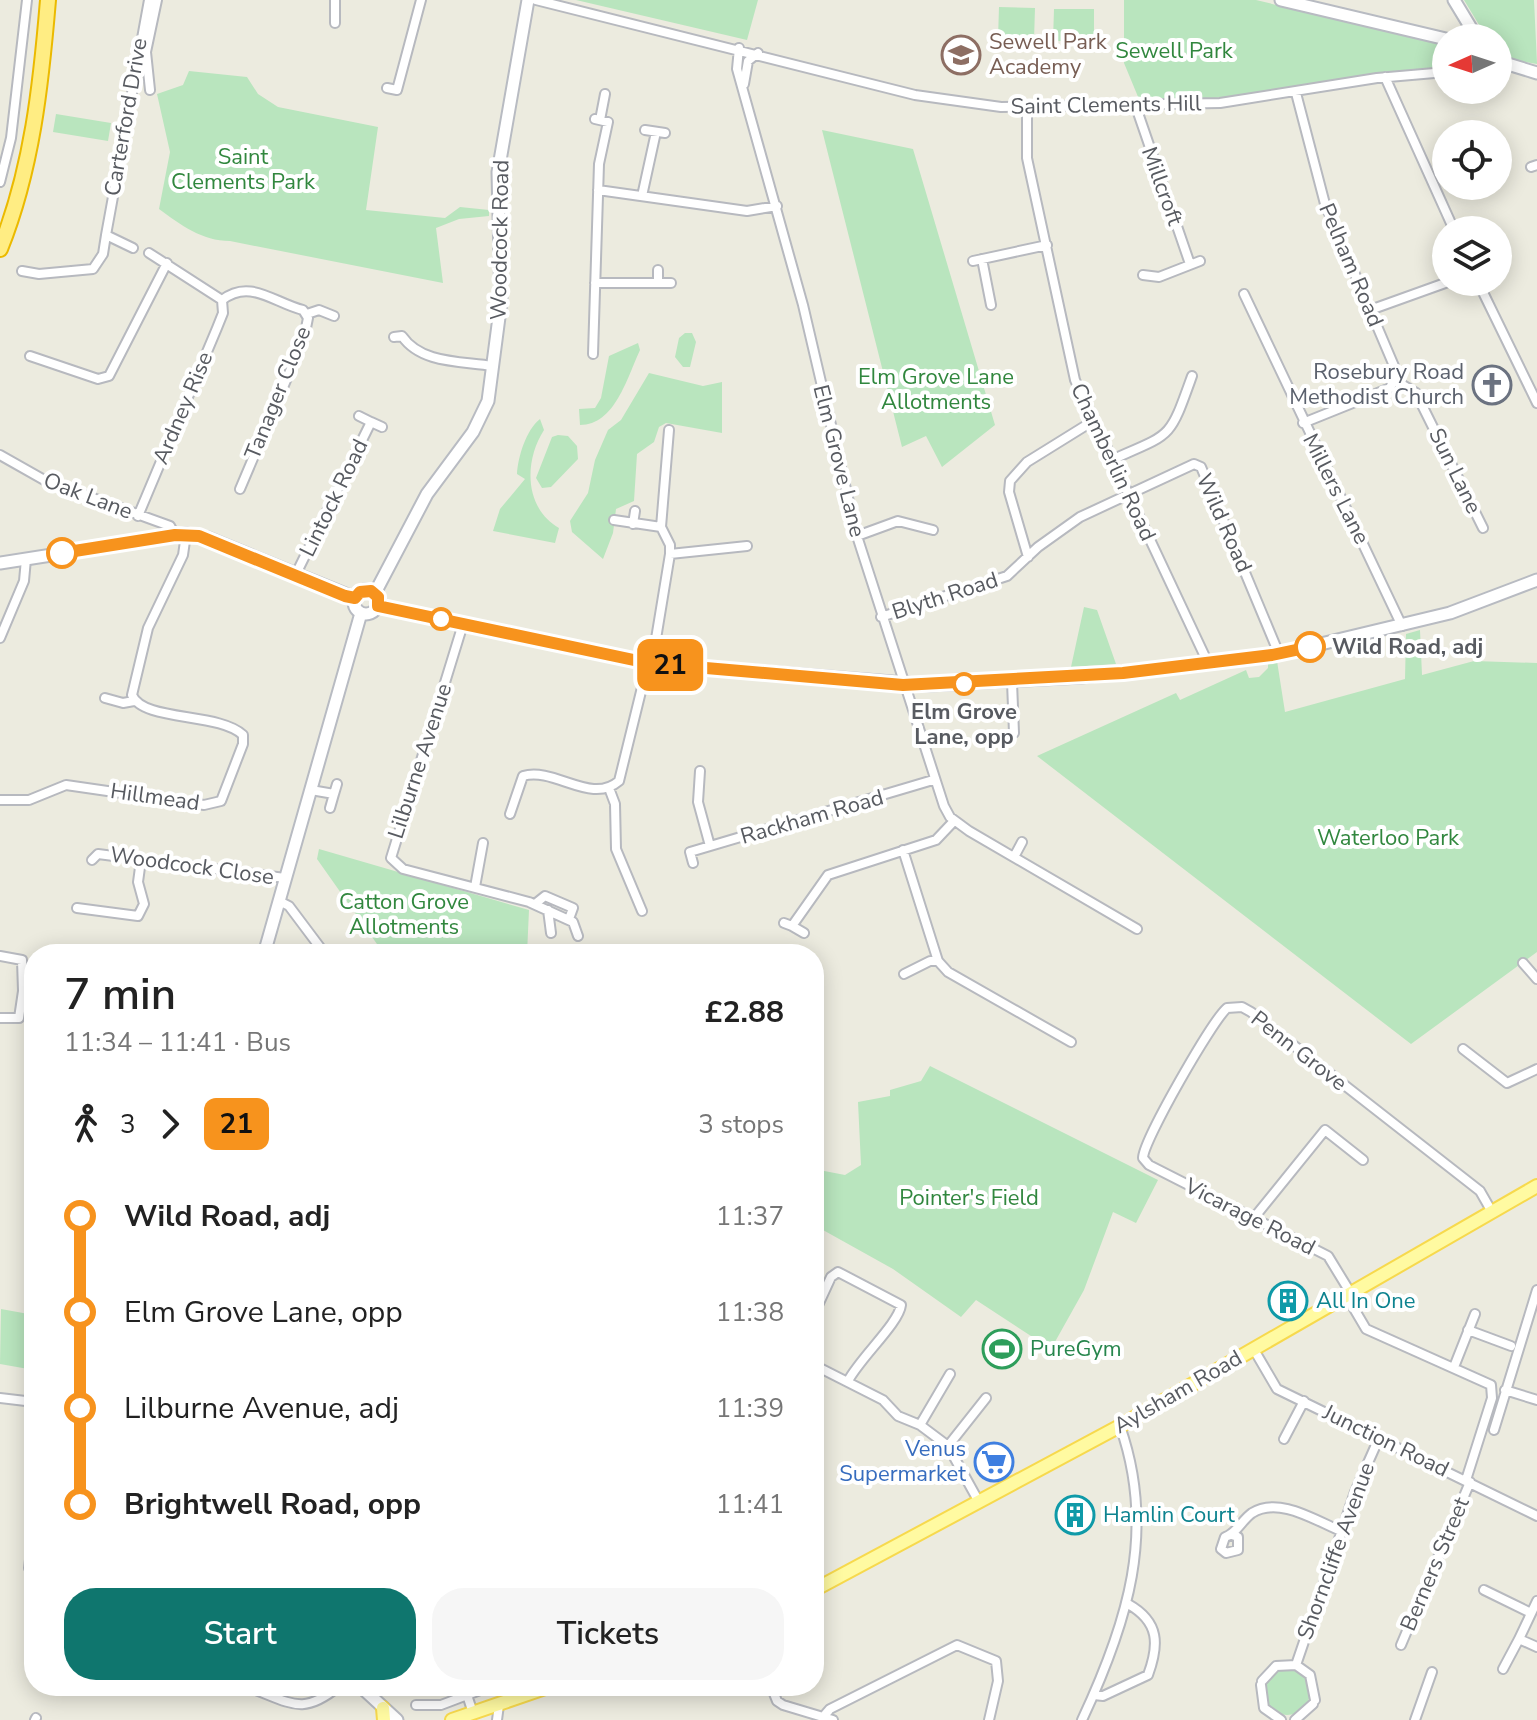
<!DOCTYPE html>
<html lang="en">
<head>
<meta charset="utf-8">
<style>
  body { margin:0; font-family:"Nunito Sans",sans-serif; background:#f6f6f6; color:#222; height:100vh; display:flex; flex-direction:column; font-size:30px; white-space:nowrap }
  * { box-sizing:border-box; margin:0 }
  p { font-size:26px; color:#767676 }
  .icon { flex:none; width:44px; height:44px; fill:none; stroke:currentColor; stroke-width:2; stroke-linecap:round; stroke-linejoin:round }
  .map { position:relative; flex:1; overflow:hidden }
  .details { position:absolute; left:24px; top:944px; width:800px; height:752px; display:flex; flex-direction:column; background:#fff; border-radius:32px; box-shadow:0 4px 20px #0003 }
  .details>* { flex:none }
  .badge { padding:0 16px; border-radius:12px; font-size:28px; line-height:52px }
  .needle { width:52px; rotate:267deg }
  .tools { position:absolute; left:1432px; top:24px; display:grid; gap:16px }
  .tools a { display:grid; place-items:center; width:80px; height:80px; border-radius:50%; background:#fff; box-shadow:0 4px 20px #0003; font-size:40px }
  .map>.badge { position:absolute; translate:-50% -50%; box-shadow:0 0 0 4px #fff }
  .legs { display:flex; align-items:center; gap:12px; height:88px; padding:0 40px; font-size:26px }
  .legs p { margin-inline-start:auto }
  .headline { display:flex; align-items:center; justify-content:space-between; height:136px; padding:0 40px }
  h1 { font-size:44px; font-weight:600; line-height:60px }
  .cta { display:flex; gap:16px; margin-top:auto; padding:16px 40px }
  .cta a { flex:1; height:92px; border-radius:32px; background:#0f766e; color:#fff; font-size:32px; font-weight:600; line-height:92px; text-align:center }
  .cta a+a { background:#f6f6f6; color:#222 }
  ul { padding:0 40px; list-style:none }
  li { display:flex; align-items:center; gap:28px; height:96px; font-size:30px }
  li i { display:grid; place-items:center; width:12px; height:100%; margin:0 10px; background:currentColor }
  li i::after { content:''; width:20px; height:20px; margin:-10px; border:6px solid; border-radius:50%; background:#fff }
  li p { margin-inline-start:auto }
  li:first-child i { background:linear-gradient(#0000 50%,currentColor 0) }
  li:last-child i { background:linear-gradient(currentColor 50%,#0000 0) }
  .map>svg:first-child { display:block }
  .green { fill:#b9e5be }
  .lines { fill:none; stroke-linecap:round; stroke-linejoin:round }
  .street-casing { stroke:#b7b9bf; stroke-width:12 }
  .secondary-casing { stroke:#b8bbc2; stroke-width:15 }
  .primary-casing { stroke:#f7d94d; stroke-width:16 }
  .highway-casing { stroke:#ebba00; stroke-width:18 }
  .street { stroke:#fff; stroke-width:8 }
  .secondary { stroke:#fff; stroke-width:11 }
  .primary { stroke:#fffaa1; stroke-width:12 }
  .highway { stroke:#ffed83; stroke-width:14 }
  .line-1-casing { stroke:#fff; stroke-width:18 }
  .line-1 { stroke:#f7931d; stroke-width:12 }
  .stop-1-dot { fill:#fff; stroke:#f7931d; stroke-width:4 }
  .labels { text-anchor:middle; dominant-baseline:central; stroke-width:8; stroke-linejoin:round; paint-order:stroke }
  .education-label { font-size:22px; fill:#785e54; stroke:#fff; text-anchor:start }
  .park-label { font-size:22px; fill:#31873e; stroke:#fff }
  .street-label { font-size:22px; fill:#585b61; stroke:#fff }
  .worship-label { font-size:22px; fill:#5b616d; stroke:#fff; text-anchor:end }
  .stop-label { font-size:22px; font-weight:bold; fill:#585b61; stroke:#fff; text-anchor:start }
  .culture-label { font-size:22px; fill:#0d838f; stroke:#fff; text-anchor:start }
  .leisure-label { font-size:22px; fill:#27864d; stroke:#fff; text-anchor:start }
  .shop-label { font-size:22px; fill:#366cbe; stroke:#fff; text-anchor:end }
</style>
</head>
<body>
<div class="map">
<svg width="1537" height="1720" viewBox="0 0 1537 1720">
  <rect width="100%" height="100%" fill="#ecebdf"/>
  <!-- green -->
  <path class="green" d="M576,0H758L747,40Z
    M1124,0H1256L1446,46V67L1378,73L1263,94L1141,104L1124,63Z
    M1464,0H1534L1537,64L1514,60L1498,49V38H1487Z
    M999,7L1035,8L1034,40L998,39Z
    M1054,9H1094V41H1053Z
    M189,71L247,77L258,94L278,107L378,127L366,210L445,218L460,207L489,210V216L459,219L436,228L443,283L230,241C202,241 181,225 159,209L170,152L157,94L183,85Z
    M56,114L111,123L108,141L53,132Z
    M822,130L913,149L995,425L942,467L926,436L902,447Z
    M685,333H692L696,342L690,367H683L675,357L679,338Z
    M638,343L640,350C627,378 615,425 580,425L579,409L595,408L601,398L609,356Z
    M649,373L703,386L722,382V433L666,423L659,427L654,442L637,454L634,501L616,509L613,533L603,559L572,532L570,521L588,493L595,460L608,430L621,420Z
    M540,419L544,430C524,461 524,508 559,528L555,543L493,531L500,509L525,479L517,474C518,457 526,430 540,419Z
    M558,435L568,436L577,446L578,459L551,487L542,488L536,478L552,437Z
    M1084,607L1097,610L1116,664L1071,667Z
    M1420,630L1422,675L1474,661L1537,663V952L1411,1044L1037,756L1176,693L1180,700L1246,670L1249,678L1259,677L1268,668V662L1277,661L1285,712L1405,679L1406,634Z
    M319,849L529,910L527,954H384L317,859Z
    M930,1066L1158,1180L1136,1223L1113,1212L1084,1290L1051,1349L976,1300L961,1317L893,1269L814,1225V1169L845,1175L861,1165L858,1102L890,1096V1090L921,1081Z
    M1,1309L34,1315V1370L0,1364Z
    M1264 1692a23 23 0 1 1 46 0a23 23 0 1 1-46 0Z"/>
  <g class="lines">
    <defs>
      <path id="street" d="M536,0L915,95L1001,107L1220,103L1377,78L1446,72
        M335,23V0
        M739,48L737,69L803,305L857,536L944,806L950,817L969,831L1137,929
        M1385,77L1454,230
        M744,84L748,61L758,53
        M387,88L397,90L421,0
        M150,90L146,52L157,0
        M1296,93L1325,204L1397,373L1390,388L1303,423
        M1136,107L1190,264
        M1027,109V158L1075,380L1208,663
        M600,120L605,94
        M645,130L665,133
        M1531,167L1537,165
        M0,182L11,138L27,0
        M598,190L747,211L777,206
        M642,196L656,132
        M133,248L106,235L149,0
        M149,253L222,300
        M982,259L991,305
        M973,261L1047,245
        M22,271L39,274L93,269L103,254L106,235
        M1143,275L1159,277L1200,261
        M1478,282L1537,403
        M595,283H658V270
        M658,283H671
        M1244,294L1402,626
        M222,300C250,278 274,303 303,310L308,318L304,338L240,489
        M1370,310L1448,282
        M307,314L319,310L334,316
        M394,337L402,336C421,364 462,361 492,366
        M593,354L599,164L608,122L595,119
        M30,356L98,379L109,376L167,263
        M1396,381L1416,393L1483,528
        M371,422L382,427
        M0,455L46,481L170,526L175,535
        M1111,460C1173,433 1169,440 1192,376
        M138,516L217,328L223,313L222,300
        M614,520L661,527L669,430
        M633,524L635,511
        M857,536L898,521L933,530
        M670,554L747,546
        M1028,557L1009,492L1010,481L1027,462L1093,421
        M296,574L371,422L359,416
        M881,617L1007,576L1038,547L1080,517L1194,464L1201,467L1279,654
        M463,624L391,858L403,869L529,902L573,922L578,936
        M0,638L24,581L26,559
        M652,663L670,554V545L661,527
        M1012,682L1014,733
        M105,698L123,703L134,701
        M700,771L698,802L710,846
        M609,788L615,804L616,849L642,911
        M311,790L334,794L337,784
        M0,800H29L66,785L204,805L221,801L243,744V735C219,712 143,722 132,695L148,628L183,555L186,534
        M330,808L334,794
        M510,814L523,776C555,767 591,805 619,781L648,663
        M903,850L938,961L948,972L1071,1042
        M1014,857L1022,842
        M92,860L98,854L285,878
        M693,863L690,852L933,780
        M475,887L483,843
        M279,901L289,906L325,954
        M535,904L545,896L573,908L569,919
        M77,908L138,916L144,904L138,882L141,860
        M548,910L551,933
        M784,923L792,926L828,875L936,840L954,821
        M792,926L804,933
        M0,956L22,960L23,991L34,992
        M1523,963L1537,979
        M904,974L930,961H938
        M0,1018H19L23,991
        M1463,1049L1507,1083L1537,1069
        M1253,1219L1325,1130L1363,1160
        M1350,1292L1328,1256L1149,1165L1143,1158C1143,1141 1212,1021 1227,1008L1242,1007L1251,1012L1480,1191L1492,1212
        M1346,1295L1366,1329L1491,1385L1492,1398L1466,1480
        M814,1314L831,1277L838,1272L901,1305C899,1323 860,1358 848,1381
        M1468,1330L1511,1346
        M1253,1348L1277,1389L1537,1516
        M814,1365L883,1400L898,1416L920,1425L950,1374
        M1454,1367L1475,1314
        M1505,1390L1537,1400
        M0,1398L34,1402
        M920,1425L948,1446
        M1494,1430L1537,1290
        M1284,1439L1304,1401
        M979,1502L948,1446L986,1398
        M1232,1535L1238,1537V1550L1226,1553L1221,1549L1225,1537C1236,1534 1242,1520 1252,1513C1279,1496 1316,1521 1341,1531
        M29,1568L34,1526
        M1484,1590L1531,1613
        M1537,1601L1519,1639L1537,1647
        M1401,1645L1470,1482
        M1296,1665L1355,1492L1379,1438
        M1503,1669L1519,1639
        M1262,1681L1276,1666L1296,1665L1310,1675L1315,1700
        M1261,1685L1264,1708L1281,1720
        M464,1686L473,1713
        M771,1686L777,1701L783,1705L833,1720
        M256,1690C294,1705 305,1714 339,1686
        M1094,1695L1103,1696L1148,1675C1159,1645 1160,1622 1128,1604
        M416,1705H441L491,1686
        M823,1717L830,1709L957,1645L996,1661L998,1681L989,1720
        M35,1720L36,1718
        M497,1720L499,1705
        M1082,1720C1127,1624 1157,1531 1120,1426
        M1295,1720L1313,1704
        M1415,1720L1432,1672"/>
      <path id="secondary" d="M1281,0L1446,39
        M1454,0L1477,38
        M1498,61L1537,73
        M0,563L186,534L208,538L355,598
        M354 602a12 12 0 1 1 24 0a12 12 0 1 1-24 0Z
        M375,593L427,494L473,432L488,401L501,302L498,172L528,0
        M378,606L648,663L930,685L1081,677L1279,654L1450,613L1537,580
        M264,954L361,613
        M360,1686L397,1720"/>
      <path id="primary" d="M814,1590L1120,1426L1537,1186
        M383,1708L384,1720
        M452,1720L551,1686"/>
      <path id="highway" d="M0,249C32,169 41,85 48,0"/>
    </defs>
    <!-- street casing -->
    <use href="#street" class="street-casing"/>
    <!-- secondary casing -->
    <use href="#secondary" class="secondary-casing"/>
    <!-- primary casing -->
    <use href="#primary" class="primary-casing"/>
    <!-- highway casing -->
    <use href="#highway" class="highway-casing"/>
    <!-- street -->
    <use href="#street" class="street"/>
    <!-- secondary -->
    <use href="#secondary" class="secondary"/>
    <!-- primary -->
    <use href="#primary" class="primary"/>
    <!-- highway -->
    <use href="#highway" class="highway"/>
  </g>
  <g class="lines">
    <defs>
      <path id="line-1" d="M62,553L175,535L199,536L345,596L355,598L360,592L371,591L378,597V606L648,663L903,685L1123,673L1272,655L1310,647"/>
    </defs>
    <!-- line-1 casing -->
    <use href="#line-1" class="line-1-casing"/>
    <!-- line-1 -->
    <use href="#line-1" class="line-1"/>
  </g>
  <!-- icons -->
  <defs>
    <symbol id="school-ring" viewBox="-11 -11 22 22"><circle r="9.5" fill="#fff" stroke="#8d6e63" stroke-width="1.5"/><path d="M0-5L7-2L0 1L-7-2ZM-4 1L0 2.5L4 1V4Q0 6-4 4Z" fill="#8d6e63"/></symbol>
    <symbol id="church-ring" viewBox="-11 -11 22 22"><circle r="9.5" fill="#fff" stroke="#6b7280" stroke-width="1.5"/><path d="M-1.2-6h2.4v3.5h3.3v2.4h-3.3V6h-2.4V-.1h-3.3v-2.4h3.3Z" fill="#6b7280"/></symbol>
    <symbol id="building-ring" viewBox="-11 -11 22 22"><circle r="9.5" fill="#fff" stroke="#0f9aa8" stroke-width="1.5"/><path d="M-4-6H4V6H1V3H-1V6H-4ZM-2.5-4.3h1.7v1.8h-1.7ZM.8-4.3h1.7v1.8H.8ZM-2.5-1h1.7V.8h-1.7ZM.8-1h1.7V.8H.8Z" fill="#0f9aa8"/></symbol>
    <symbol id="stadium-ring" viewBox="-11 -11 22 22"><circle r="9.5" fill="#fff" stroke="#2e9e5b" stroke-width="1.5"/><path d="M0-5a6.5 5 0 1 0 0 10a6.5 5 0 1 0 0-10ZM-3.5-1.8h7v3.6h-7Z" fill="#2e9e5b"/></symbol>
    <symbol id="supermarket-ring" viewBox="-11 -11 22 22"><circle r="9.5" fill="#fff" stroke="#3f7fe0" stroke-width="1.5"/><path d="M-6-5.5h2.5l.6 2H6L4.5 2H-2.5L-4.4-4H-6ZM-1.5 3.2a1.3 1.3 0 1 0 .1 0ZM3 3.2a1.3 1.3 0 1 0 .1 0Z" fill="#3f7fe0"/></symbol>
  </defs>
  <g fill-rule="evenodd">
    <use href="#school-ring" x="939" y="33" width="44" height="44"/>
    <use href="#church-ring" x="1470" y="363" width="44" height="44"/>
    <use href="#building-ring" x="1266" y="1279" width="44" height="44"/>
    <use href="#stadium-ring" x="980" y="1327" width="44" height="44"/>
    <use href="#supermarket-ring" x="972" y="1440" width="44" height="44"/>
    <use href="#building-ring" x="1053" y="1493" width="44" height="44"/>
  </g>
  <!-- markers -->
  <g class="stop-1-dot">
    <circle cx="62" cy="553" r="14"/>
    <circle cx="441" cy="619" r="10"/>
    <circle cx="1310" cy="647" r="14"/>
    <circle cx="964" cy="684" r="10"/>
  </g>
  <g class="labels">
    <!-- education labels -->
    <g class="education-label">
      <text x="989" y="42">Sewell Park<tspan x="989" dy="25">Academy</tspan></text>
    </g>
    <!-- park labels -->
    <g class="park-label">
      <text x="1174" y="51">Sewell Park</text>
      <text x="243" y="157">Saint<tspan x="243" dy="25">Clements Park</tspan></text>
      <text x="936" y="377">Elm Grove Lane<tspan x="936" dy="25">Allotments</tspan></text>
      <text x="1388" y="838">Waterloo Park</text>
      <text x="404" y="902">Catton Grove<tspan x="404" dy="25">Allotments</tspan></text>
      <text x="969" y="1198">Pointer's Field</text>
    </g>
    <!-- street labels -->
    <g class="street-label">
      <text transform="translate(1106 105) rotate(-1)">Saint Clements Hill</text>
      <text transform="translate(126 117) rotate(-80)">Carterford Drive</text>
      <text transform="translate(1162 186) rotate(70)">Millcroft</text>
      <text transform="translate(500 240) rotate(-89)">Woodcock Road</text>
      <text transform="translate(1351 265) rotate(67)">Pelham Road</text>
      <text transform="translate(278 393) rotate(-68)">Tanager Close</text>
      <text transform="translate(183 408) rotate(-67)">Ardney Rise</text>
      <text transform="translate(839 461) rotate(76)">Elm Grove Lane</text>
      <text transform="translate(1113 462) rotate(65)">Chamberlin Road</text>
      <text transform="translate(1455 471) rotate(64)">Sun Lane</text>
      <text transform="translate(1336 489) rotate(63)">Millers Lane</text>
      <text transform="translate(88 496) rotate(21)">Oak Lane</text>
      <text transform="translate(334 498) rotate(-64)">Lintock Road</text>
      <text transform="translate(1224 523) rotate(66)">Wild Road</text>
      <text transform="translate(945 596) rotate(-18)">Blyth Road</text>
      <text transform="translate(420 761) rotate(-72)">Lilburne Avenue</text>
      <text transform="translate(155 797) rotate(8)">Hillmead</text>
      <text transform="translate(812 817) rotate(-16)">Rackham Road</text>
      <text transform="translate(192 866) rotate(8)">Woodcock Close</text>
      <text transform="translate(1299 1051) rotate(38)">Penn Grove</text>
      <text transform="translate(1250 1217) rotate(27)">Vicarage Road</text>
      <text transform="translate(1178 1392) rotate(-30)">Aylsham Road</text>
      <text transform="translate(1386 1441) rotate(26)">Junction Road</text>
      <text transform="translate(1336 1551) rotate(-70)">Shorncliffe Avenue</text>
      <text transform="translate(1435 1564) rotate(-67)">Berners Street</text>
    </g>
    <!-- worship labels -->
    <g class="worship-label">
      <text x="1464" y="372">Rosebury Road<tspan x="1464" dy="25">Methodist Church</tspan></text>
    </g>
    <!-- stop labels -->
    <g class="stop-label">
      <text x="1332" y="647">Wild Road, adj</text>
      <text x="964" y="712" text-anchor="middle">Elm Grove<tspan x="964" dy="25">Lane, opp</tspan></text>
    </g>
    <!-- culture labels -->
    <g class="culture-label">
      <text x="1316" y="1301">All In One</text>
      <text x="1103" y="1515">Hamlin Court</text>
    </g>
    <!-- leisure labels -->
    <g class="leisure-label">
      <text x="1030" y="1349">PureGym</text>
    </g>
    <!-- shop labels -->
    <g class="shop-label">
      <text x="966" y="1449">Venus<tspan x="966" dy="25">Supermarket</tspan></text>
    </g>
  </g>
</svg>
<div class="tools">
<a><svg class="needle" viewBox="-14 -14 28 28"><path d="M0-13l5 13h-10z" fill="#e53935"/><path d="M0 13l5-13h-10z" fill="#767676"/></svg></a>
<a><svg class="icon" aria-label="locate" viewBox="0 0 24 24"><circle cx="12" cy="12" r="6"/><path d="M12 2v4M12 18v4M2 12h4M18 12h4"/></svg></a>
<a><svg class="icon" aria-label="layers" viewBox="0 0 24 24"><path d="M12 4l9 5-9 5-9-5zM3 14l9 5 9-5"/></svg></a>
</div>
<b class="badge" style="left:670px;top:665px;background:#f7931d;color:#111">21</b>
<section class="details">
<div class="headline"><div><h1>7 min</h1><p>11:34 – 11:41 · Bus</p></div><b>£2.88</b></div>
<div class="legs"><svg class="icon" aria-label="walk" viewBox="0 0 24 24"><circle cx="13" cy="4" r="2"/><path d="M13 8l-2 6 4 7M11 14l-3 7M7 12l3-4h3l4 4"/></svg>3<svg class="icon" aria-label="forward" viewBox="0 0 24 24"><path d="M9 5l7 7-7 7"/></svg><b class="badge" style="background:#f7931d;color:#111">21</b><p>3 stops</p></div>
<ul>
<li><i style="color:#f7931d"></i><b>Wild Road, adj</b><p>11:37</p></li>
<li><i style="color:#f7931d"></i><span>Elm Grove Lane, opp</span><p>11:38</p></li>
<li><i style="color:#f7931d"></i><span>Lilburne Avenue, adj</span><p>11:39</p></li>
<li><i style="color:#f7931d"></i><b>Brightwell Road, opp</b><p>11:41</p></li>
</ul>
<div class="cta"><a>Start</a><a>Tickets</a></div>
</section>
</div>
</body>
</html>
